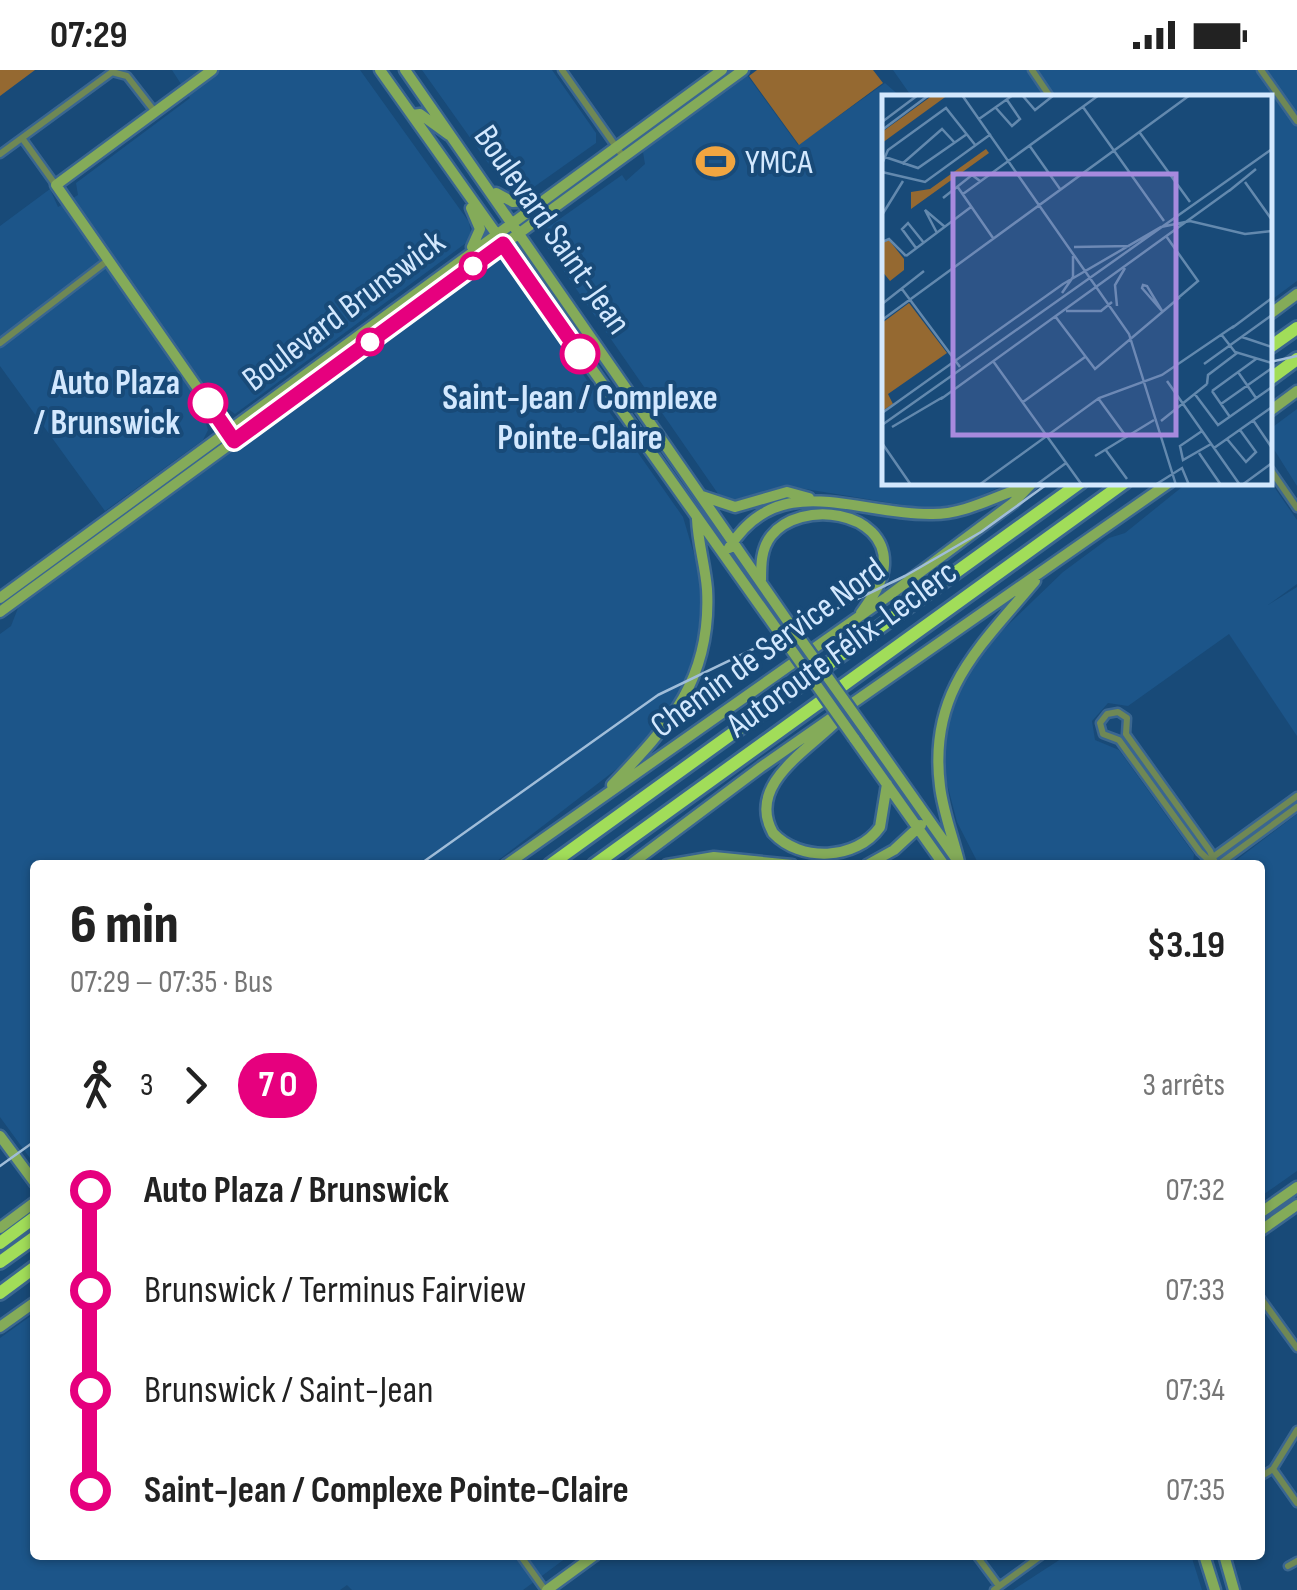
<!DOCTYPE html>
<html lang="fr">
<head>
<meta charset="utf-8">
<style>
  body { margin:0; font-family:"Sofia Sans Condensed",sans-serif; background:#f2f2f2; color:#222; height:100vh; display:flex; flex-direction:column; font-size:38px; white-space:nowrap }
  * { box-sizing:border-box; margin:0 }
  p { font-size:32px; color:#767676 }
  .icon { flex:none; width:55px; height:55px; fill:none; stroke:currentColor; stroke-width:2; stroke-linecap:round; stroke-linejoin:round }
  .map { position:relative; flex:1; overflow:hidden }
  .side { position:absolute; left:30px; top:790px; width:1235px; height:700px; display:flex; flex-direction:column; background:#fff; border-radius:10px; box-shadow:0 2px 8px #0004 }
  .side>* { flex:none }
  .badge { padding:0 20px; border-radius:32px; font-size:35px; line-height:65px }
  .map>.badge { position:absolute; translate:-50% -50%; box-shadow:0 0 0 5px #fff }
  .legs { display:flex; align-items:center; gap:15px; height:110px; padding:0 40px; font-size:32px }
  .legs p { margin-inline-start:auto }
  .head { display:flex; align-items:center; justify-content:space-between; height:170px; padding:0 40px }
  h1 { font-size:55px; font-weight:800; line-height:75px }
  ul { padding:0 40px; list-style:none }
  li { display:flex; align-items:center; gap:35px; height:100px; font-size:38px }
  li i { display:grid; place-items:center; width:15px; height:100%; margin:0 12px; background:currentColor }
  li i::after { content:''; width:25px; height:25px; margin:-12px; border:8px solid; border-radius:50%; background:#fff }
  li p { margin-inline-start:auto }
  li:first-child i { background:linear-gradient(#0000 50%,currentColor 0) }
  li:last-child i { background:linear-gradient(currentColor 50%,#0000 0) }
  .status { display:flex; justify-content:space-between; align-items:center; height:70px; padding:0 50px; background:#fff; direction:ltr }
  .status svg { height:28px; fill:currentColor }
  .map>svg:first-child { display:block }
  .built { fill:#1c5589 }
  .green { fill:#956931 }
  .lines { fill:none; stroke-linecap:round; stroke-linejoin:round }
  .street-casing { stroke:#3a6690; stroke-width:11 }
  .secondary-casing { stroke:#3a6690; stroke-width:15 }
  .highway-casing { stroke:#3a6690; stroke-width:18 }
  .street { stroke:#6f8855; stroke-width:6 }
  .secondary { stroke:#84ab59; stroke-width:10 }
  .highway { stroke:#a1dd59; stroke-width:12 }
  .tram { stroke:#a0bdd9; stroke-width:2.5 }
  .secondary-bridge-casing { stroke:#3a6690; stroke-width:15; stroke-linecap:butt }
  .secondary-bridge { stroke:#84ab59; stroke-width:10 }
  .line-1-casing { stroke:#fff; stroke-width:22 }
  .line-1 { stroke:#e6007e; stroke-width:15 }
  .stop-1-dot { fill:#fff; stroke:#e6007e; stroke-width:5 }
  .labels { text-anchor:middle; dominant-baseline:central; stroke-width:8; stroke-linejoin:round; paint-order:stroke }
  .poi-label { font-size:35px; fill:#d3e8fe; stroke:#184a78; text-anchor:start }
  .street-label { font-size:35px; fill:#d3e8fe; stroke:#184a78 }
  .stop-label { font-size:35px; font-weight:bold; fill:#d3e8fe; stroke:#184a78; text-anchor:end }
  .inset-road { fill:none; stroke:#6389ae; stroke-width:2.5 }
  .view { fill:#a78ade; fill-opacity:0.15; stroke:#a78ade; stroke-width:5 }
  .inset-edge { fill:none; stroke:#d3e8fe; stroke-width:5 }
</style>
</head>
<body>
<div class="status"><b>07:29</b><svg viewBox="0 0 49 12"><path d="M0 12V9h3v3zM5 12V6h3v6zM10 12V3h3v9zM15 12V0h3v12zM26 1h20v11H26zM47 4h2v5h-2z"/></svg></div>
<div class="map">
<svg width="1297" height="1520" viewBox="0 0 1297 1520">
  <rect width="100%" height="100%" fill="#184a78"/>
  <!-- built -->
  <path class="built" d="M172,0H360L469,152L471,163L470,170L235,344L227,338L206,353L208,360L203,370L105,441L0,296V156L50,119L58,137L78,125L76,113L190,28Z
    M422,0H552L596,63V73L524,124L508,121Z
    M893,0H1297V211L1270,231V28L912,27Z
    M747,5L798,75L885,13L901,27L884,28V412L1008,413L967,432L928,439L793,417L749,431L721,428L543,171L547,158L622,105L626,111L645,94L643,82Z
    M500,186L683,447L701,508L702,537L698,573L684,620L651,666L618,698L492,795H35V1095L0,1047V564L11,556L18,538Z
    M1297,339V416L1270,373V359Z
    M1270,411L1297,450V514L1268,535L1297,517V666L1229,564L1128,636L1108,633L1092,651L1095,670L1119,680L1194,784L1193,793L979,795L957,752L944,702L945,672L955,625L983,579L1063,502L1109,468L1125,463L1187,413Z
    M1297,744V1101L1260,1127V795H1230Z
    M35,1243V1485H570L523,1520H352L347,1515L340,1520H0V1268Z
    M1067,1485H1191L1202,1520H1013Z"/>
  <!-- green -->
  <path class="green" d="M0,0H35L0,26Z
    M757,0H873L883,13L799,75L749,6Z"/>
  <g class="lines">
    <defs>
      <path id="street" d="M562,0L624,88
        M1032,0L1051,28
        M1261,0L1297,51
        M22,68L55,114
        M0,84L112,2L127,6L155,42
        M0,273L107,191
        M1270,399L1297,438
        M1202,795L1297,726
        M1214,795L1200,782L1119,670L1103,664L1100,653L1107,644L1118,642L1127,648L1126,664L1210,781L1216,795
        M1218,795L1297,737
        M1260,1227L1297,1278
        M1273,1399L1297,1433
        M1260,1407L1273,1399L1297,1360
        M520,1485L545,1520
        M976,1485L999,1516
        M1288,1496L1297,1491
        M994,1520L1042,1485"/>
      <path id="secondary" d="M212,0L56,115L231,366
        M380,0L778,561
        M405,0L789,553
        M412,45L420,44L449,65
        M496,123L513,132L536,130
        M471,138L480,159L472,177
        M1270,244L1297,224
        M1270,341L1297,321
        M702,426L735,437L787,422L809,428
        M729,478C780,397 858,446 933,444C967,444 996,425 1028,416
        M761,510C761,495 761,479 771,466C800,429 887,440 884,495C883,513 871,529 861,543
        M0,528L722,0
        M0,542L743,0
        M837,651C807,681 746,715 773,763C800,792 856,791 880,757L887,714
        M869,665L955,787
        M854,668L944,795
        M612,715C670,654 712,609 707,519C705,495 698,473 697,449
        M959,792C953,767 943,742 940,716C928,621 980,577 1035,511
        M506,795L887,527L1013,433L1033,412
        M630,795L761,697L1170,412
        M667,795L714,787L792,795
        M867,795L894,780L921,755
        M0,1066L35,1113
        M1260,1143L1297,1117
        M0,1158L35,1132
        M1260,1161L1297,1135
        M0,1257L35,1232
        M1204,1485L1215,1520
        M1224,1485L1234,1520
        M547,1520L595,1485"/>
      <path id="highway" d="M1270,277L1297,258
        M1270,309L1297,289
        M550,795L1081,412
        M594,795L1125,412
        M0,1173L35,1147
        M0,1192L35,1167
        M0,1223L35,1197"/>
    </defs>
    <!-- street casing -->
    <use href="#street" class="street-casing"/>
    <!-- secondary casing -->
    <use href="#secondary" class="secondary-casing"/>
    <!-- highway casing -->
    <use href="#highway" class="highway-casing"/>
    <!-- street -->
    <use href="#street" class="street"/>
    <!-- secondary -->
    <use href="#secondary" class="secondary"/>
    <!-- highway -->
    <use href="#highway" class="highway"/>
    <!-- tram -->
    <path class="tram" d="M1270,292L1297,286
      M419,795L658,625L905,506L981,462L1050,412
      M0,1096L35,1071"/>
    <defs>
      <path id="secondary-bridge" d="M789,553L869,665
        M778,561L854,668"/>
    </defs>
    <!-- secondary-bridge casing -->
    <use href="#secondary-bridge" class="secondary-bridge-casing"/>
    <!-- secondary-bridge -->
    <use href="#secondary-bridge" class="secondary-bridge"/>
  </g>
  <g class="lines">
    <defs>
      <path id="line-1" d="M208,333L234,371L503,174L580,284"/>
    </defs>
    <!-- line-1 casing -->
    <use href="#line-1" class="line-1-casing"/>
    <!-- line-1 -->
    <use href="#line-1" class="line-1"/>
  </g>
  <!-- icons -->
  <defs>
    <symbol id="stadium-bare" viewBox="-9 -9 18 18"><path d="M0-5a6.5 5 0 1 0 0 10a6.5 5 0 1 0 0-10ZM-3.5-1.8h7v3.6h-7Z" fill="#f1a540" stroke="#184a78" stroke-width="2.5" paint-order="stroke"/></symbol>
  </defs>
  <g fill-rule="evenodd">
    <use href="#stadium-bare" x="688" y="64" width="55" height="55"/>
  </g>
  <!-- markers -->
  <g class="stop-1-dot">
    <circle cx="473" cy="196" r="12"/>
    <circle cx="370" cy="272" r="12"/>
    <circle cx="580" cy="284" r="18"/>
    <circle cx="208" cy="333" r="18"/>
  </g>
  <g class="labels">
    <!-- poi labels -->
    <g class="poi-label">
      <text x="745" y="92">YMCA</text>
    </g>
    <!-- street labels -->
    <g class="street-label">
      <text transform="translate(552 160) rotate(55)">Boulevard Saint-Jean</text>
      <text transform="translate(344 241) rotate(-37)">Boulevard Brunswick</text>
      <text transform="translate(768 578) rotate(-36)">Chemin de Service Nord</text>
      <text transform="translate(842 579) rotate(-36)">Autoroute Félix-Leclerc</text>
    </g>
    <!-- stop labels -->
    <g class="stop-label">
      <text x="180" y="313">Auto Plaza<tspan x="180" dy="40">/ Brunswick</tspan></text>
      <text x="580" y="328" text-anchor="middle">Saint-Jean / Complexe<tspan x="580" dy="40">Pointe-Claire</tspan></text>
    </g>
  </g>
  <!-- overview -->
  <g transform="translate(882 25)">
    <rect width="390" height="390" fill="#184a78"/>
    <path d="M51,0H66L0,48V37ZM104,54L107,58L29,114V97L48,94ZM7,145L22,164V175L8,186L0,176V148ZM27,208L65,258L6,299L11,309L0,316V228Z" fill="#956931"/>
    <path class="inset-road" d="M80,0L247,239L294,390M140,0L153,15L172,0M201,12L282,126M114,13L130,31L138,24L125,5M97,24L131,0M0,27L36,0M0,35L47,0M258,38L308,107M147,50L178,94M3,62L36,73L85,39M0,69L6,55L64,13L94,51M20,69L60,34L73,48M0,77L43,87L109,39M363,87L390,125M75,91L111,143M347,96L374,74M81,99L217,0M61,103L90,80L98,86M0,120L21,86M55,138L43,115L63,132M284,141L316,186L296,203M0,147L7,144L24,161M192,152L248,151M34,153L20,134L26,128L42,148M24,161L89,112M261,190L265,191L280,216L260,193ZM20,194L78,272M180,198L191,182V161M0,209L42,176M235,211L233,190L243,173M184,216H219L230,207M173,221L213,274L298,202M0,225L308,0M350,233L390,203M339,239L353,257L390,268M360,242L390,252M111,266L200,390M322,269L390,220M356,277L374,303M285,286L358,390M325,289L326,280L355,258M330,296L374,264M330,296L348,322M312,298L336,330L390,292M216,303L243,340M59,304L348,95M141,307L203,262M339,309L390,273M0,318L181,189L279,132L308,126L363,139L390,136M371,325L390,353M279,326L325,289M0,330L390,54M10,332L61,302M320,336L298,351L301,365L329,349M345,344L364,367L374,357L358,335M0,348L29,390M332,353L390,312M223,354L245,384M317,358L339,390M213,361L272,325M97,390L217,303L280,280L352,231M154,390L184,368M273,390L300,373L307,390M360,390L390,368"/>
    <path class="view" d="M71,79H294V340H71Z"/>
    <rect width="390" height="390" class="inset-edge"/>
  </g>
</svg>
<section class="side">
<div class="head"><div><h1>6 min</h1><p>07:29 – 07:35 · Bus</p></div><b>$3.19</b></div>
<div class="legs"><svg class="icon" aria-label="walk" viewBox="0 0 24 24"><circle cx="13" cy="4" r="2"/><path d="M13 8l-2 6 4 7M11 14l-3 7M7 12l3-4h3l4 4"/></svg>3<svg class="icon" aria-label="forward" viewBox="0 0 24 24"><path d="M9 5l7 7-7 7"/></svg><b class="badge" style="background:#e6007e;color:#fff">7 O</b><p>3 arrêts</p></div>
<ul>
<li><i style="color:#e6007e"></i><b>Auto Plaza / Brunswick</b><p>07:32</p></li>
<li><i style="color:#e6007e"></i><span>Brunswick / Terminus Fairview</span><p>07:33</p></li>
<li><i style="color:#e6007e"></i><span>Brunswick / Saint-Jean</span><p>07:34</p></li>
<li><i style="color:#e6007e"></i><b>Saint-Jean / Complexe Pointe-Claire</b><p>07:35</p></li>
</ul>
</section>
</div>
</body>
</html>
